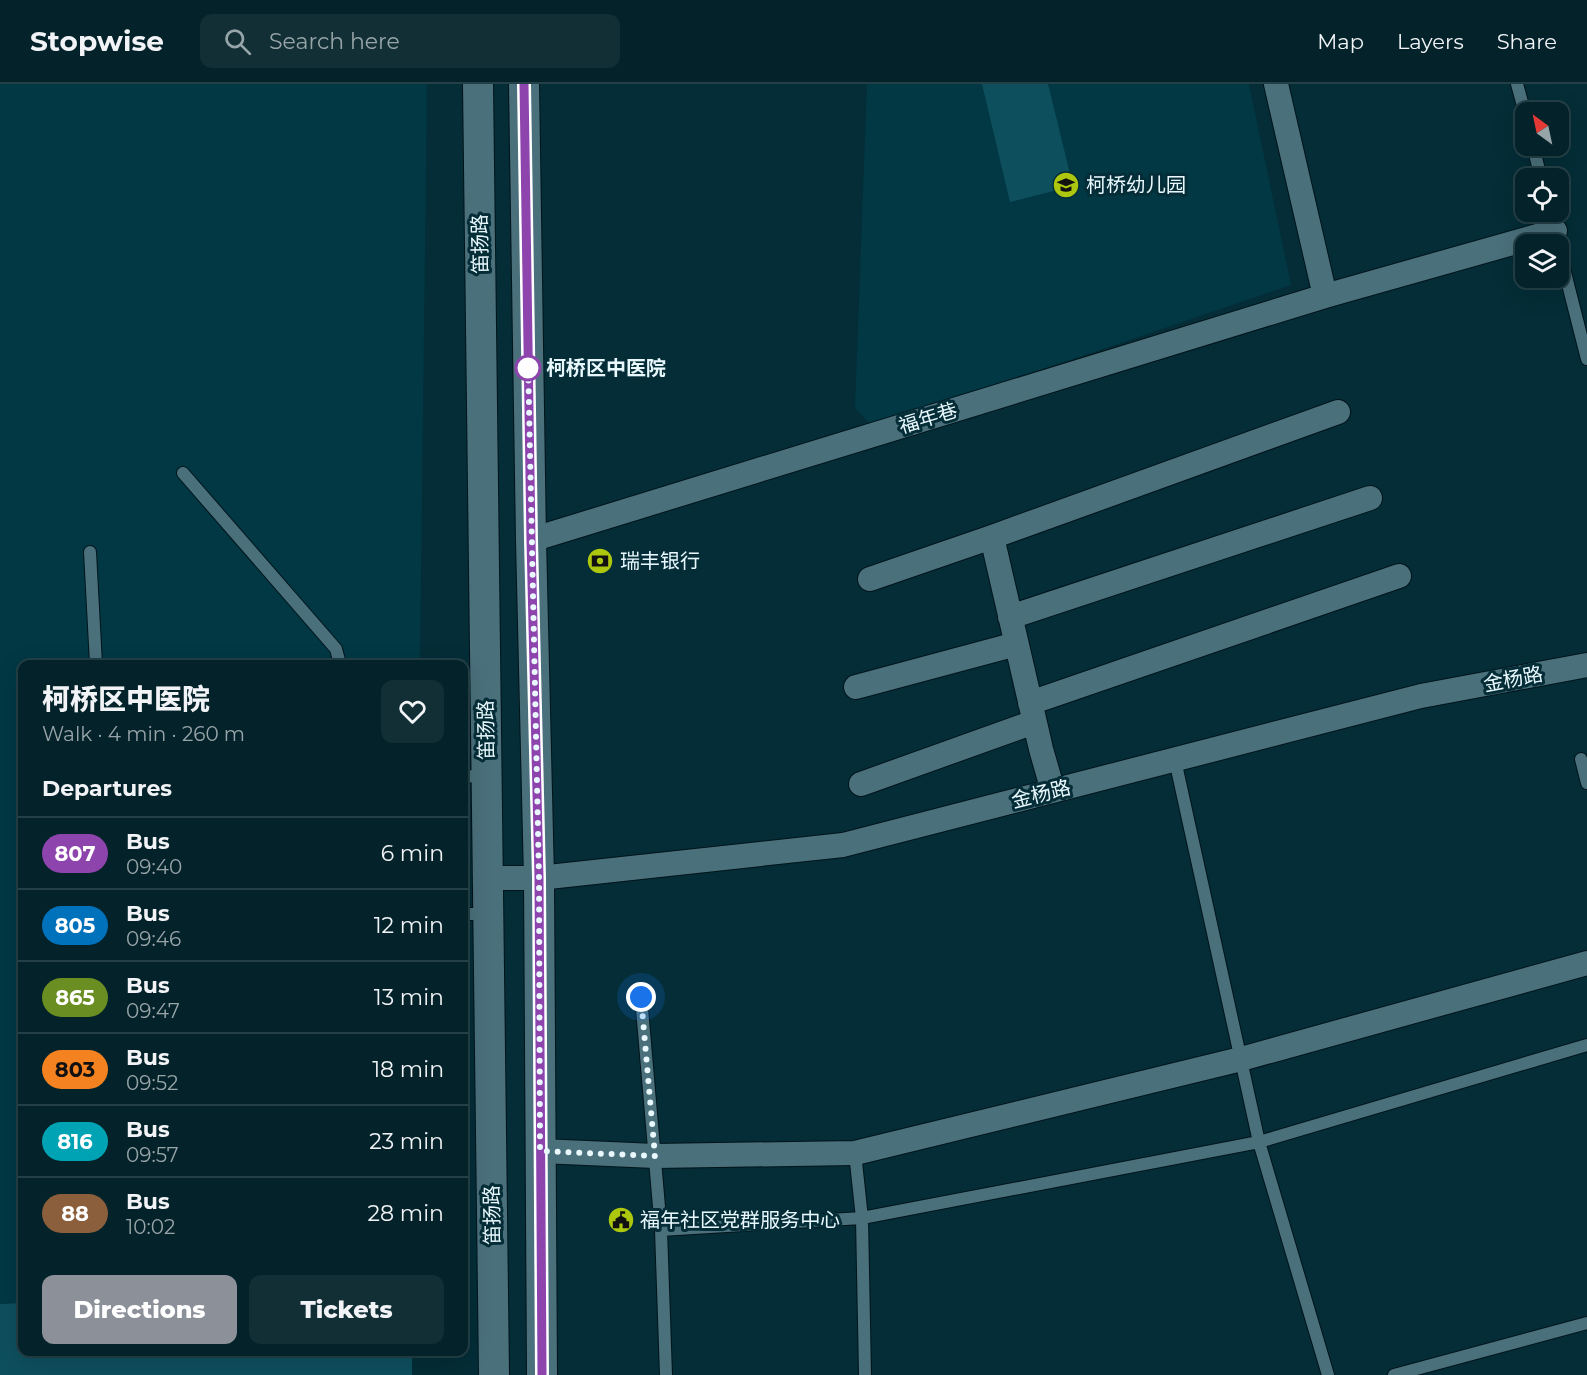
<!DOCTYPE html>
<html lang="en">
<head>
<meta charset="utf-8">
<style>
  body { margin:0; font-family:Montserrat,"Noto Sans SC",sans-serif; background:#112f35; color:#f1f3f6; height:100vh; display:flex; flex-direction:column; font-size:22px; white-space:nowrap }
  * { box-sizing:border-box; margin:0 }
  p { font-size:20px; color:#97a4a8 }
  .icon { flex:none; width:33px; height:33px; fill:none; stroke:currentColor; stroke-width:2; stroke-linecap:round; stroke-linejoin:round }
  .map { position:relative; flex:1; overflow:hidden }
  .panel { position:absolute; left:18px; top:576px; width:450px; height:696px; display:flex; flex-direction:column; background:#032229; border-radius:12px; box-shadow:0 6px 24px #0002,0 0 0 2px #243f46 }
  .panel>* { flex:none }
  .badge { padding:0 12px; border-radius:20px; font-size:21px; line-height:39px }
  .needle { width:39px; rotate:327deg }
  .tools { position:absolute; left:1515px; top:18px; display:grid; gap:12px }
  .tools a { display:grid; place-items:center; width:54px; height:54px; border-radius:12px; background:#032229; box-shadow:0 6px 24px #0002,0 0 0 2px #243f46; font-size:30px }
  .you { position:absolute; width:30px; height:30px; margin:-15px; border:4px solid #fff; border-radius:50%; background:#1a73e8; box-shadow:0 0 0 9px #1a73e833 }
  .map>.badge { position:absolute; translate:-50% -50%; box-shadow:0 0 0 3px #fff }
  h2 { padding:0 24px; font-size:22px; line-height:54px }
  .round { display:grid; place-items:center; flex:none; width:63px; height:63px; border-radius:12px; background:#112f35 }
  .headline { display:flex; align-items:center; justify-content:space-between; height:102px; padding:0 24px }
  h1 { font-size:28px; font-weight:800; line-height:45px }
  .cta { display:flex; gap:12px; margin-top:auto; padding:12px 24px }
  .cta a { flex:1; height:69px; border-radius:12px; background:#8c9099; color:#fff; font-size:24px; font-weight:800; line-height:69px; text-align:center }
  .cta a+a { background:#112f35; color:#f1f3f6 }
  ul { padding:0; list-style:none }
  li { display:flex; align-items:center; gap:18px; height:72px; padding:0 24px; border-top:2px solid #243f46 }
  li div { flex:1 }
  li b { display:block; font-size:22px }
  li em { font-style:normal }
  li .badge { min-width:66px; font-weight:700; text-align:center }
  header { display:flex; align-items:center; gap:36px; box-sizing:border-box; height:84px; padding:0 30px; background:#032229; border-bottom:2px solid #243f46 }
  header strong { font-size:28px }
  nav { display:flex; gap:33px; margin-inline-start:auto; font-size:21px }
  .search { width:420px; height:54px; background:#112f35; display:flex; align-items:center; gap:15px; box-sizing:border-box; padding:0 21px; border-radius:12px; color:#97a4a8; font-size:22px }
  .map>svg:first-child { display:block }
  .built { fill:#013844 }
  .green { fill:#0e4f5e }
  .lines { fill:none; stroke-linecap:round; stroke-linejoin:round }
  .service-casing { stroke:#00141b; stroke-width:14 }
  .minor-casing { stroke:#00141b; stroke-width:26 }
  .tertiary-casing { stroke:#00141b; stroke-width:32 }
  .service { stroke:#4a707b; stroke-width:12 }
  .minor { stroke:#4a707b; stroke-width:24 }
  .tertiary { stroke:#4a707b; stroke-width:30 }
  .line-casing { stroke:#fff; stroke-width:14 }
  .line { stroke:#8e44ad; stroke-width:9 }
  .walk { stroke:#e8f8fd; stroke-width:6; stroke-dasharray:0 10.8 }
  .stop-dot { fill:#fff; stroke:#8e44ad; stroke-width:3 }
  .labels { text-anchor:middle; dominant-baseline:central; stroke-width:6; stroke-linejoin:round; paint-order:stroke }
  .poi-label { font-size:20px; fill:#e8f8fd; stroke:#042d37; text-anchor:start }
  .street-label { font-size:20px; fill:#e8f8fd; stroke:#042d37 }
  .stop-label { font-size:20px; font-weight:bold; fill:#e8f8fd; stroke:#042d37; text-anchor:start }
</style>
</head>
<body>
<header>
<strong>Stopwise</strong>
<div class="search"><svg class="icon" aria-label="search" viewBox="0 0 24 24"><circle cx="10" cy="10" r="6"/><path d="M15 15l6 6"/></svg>Search here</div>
<nav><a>Map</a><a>Layers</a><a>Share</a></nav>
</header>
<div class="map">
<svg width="1587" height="1291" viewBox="0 0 1587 1291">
  <rect width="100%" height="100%" fill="#042d37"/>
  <!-- built -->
  <path class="built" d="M0,0H427L420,580H22V1219L0,1220Z
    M867,0H1249L1291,201L873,343L855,324Z"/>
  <!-- green -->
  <path class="green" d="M982,0H1048L1073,102L1010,118Z
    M22,1219V1268H412V1291H0V1220Z"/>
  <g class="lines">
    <defs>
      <path id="service" d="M1517,0L1526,33
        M1533,62L1541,94
        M1550,128L1556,151
        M1558,161L1587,275
        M183,389L336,565L340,580
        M90,468L96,580
        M1581,675L1587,699
        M1175,676L1259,1058L1328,1291
        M464,693L485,691
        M464,830H489
        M641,913L661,1146L666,1291
        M855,1069L862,1134L865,1291
        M661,1146L862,1134L1259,1058L1587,961
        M1394,1291L1587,1239"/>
      <path id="minor" d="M1276,0L1325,212
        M992,453L1041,665L1053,707
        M531,456L1325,212L1555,147
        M870,495L992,453L1338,328
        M1010,533L1370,414
        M856,603L1016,560
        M1030,619L1399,492
        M861,700L1034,638
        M488,794H539L843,761L1421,612L1587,581
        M541,1067L655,1072L855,1069L1241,975L1587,879"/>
      <path id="tertiary" d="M478,0L494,1291
        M524,0L531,456L539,794L542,1291"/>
    </defs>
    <!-- service casing -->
    <use href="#service" class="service-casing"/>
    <!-- minor casing -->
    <use href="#minor" class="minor-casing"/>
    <!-- tertiary casing -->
    <use href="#tertiary" class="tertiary-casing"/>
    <!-- service -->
    <use href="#service" class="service"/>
    <!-- minor -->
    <use href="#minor" class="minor"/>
    <!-- tertiary -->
    <use href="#tertiary" class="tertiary"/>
  </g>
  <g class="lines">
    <defs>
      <path id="line" d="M524,0L531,456L539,794L542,1291"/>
    </defs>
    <!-- line casing -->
    <use href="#line" class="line-casing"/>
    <!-- line -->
    <use href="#line" class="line"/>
    <!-- walk -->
    <path class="walk" d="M528,284V274L539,794L540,1067L655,1072L641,913"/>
  </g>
  <!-- icons -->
  <defs>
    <symbol id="school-disc" viewBox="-11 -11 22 22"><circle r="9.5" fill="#adc60e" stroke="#042d37"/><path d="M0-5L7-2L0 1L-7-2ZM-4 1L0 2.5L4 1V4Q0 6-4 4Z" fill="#111"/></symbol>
    <symbol id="bank-disc" viewBox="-11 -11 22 22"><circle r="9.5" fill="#adc60e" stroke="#042d37"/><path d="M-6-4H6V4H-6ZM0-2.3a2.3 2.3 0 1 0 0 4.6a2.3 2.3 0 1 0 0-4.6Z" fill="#111"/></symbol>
    <symbol id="civic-disc" viewBox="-11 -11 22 22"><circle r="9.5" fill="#adc60e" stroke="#042d37"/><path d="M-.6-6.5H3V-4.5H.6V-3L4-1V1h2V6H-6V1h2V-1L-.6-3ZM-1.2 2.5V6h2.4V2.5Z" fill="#111"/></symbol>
  </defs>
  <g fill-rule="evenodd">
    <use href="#school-disc" x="1051" y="86" width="30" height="30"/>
    <use href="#bank-disc" x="585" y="462" width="30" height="30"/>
    <use href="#civic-disc" x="606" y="1121" width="30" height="30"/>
  </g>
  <!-- markers -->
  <circle class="stop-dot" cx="528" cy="284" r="12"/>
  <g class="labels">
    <!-- poi labels -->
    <g class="poi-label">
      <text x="1086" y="101">柯桥幼儿园</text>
      <text x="620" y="477">瑞丰银行</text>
      <text x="640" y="1136">福年社区党群服务中心</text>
    </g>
    <!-- street labels -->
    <g class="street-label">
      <text transform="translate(480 160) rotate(-91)">笛扬路</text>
      <text transform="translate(928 334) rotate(-17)">福年巷</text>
      <text transform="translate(1513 595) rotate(-11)">金杨路</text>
      <text transform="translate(486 646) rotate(-91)">笛扬路</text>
      <text transform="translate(1041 710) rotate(-14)">金杨路</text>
      <text transform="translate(492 1131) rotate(-91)">笛扬路</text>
    </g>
    <!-- stop labels -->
    <g class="stop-label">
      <text x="546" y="284">柯桥区中医院</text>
    </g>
  </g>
</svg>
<div class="tools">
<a><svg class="needle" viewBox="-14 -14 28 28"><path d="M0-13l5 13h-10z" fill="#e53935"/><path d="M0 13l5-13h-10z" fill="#97a4a8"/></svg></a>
<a><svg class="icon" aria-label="locate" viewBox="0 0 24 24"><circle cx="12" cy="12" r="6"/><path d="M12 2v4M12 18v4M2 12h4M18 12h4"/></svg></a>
<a><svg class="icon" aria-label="layers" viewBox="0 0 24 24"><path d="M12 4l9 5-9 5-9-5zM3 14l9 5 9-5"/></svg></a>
</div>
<div class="you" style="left:641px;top:913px"></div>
<section class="panel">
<div class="headline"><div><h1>柯桥区中医院</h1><p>Walk · 4 min · 260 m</p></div><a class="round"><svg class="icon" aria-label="heart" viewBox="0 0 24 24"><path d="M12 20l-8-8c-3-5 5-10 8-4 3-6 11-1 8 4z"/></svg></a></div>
<h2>Departures</h2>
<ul>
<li><span class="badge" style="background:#8e44ad;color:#fff">807</span><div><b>Bus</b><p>09:40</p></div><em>6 min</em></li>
<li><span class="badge" style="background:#0072bc;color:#fff">805</span><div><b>Bus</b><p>09:46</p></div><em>12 min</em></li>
<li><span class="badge" style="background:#6b8e23;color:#fff">865</span><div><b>Bus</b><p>09:47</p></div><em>13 min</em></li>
<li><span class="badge" style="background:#f58220;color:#111">803</span><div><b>Bus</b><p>09:52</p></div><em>18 min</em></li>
<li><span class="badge" style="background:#00a3b4;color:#fff">816</span><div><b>Bus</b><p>09:57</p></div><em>23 min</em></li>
<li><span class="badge" style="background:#8b5e3c;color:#fff">88</span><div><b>Bus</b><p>10:02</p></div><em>28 min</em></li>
</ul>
<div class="cta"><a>Directions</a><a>Tickets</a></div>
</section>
</div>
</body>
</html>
